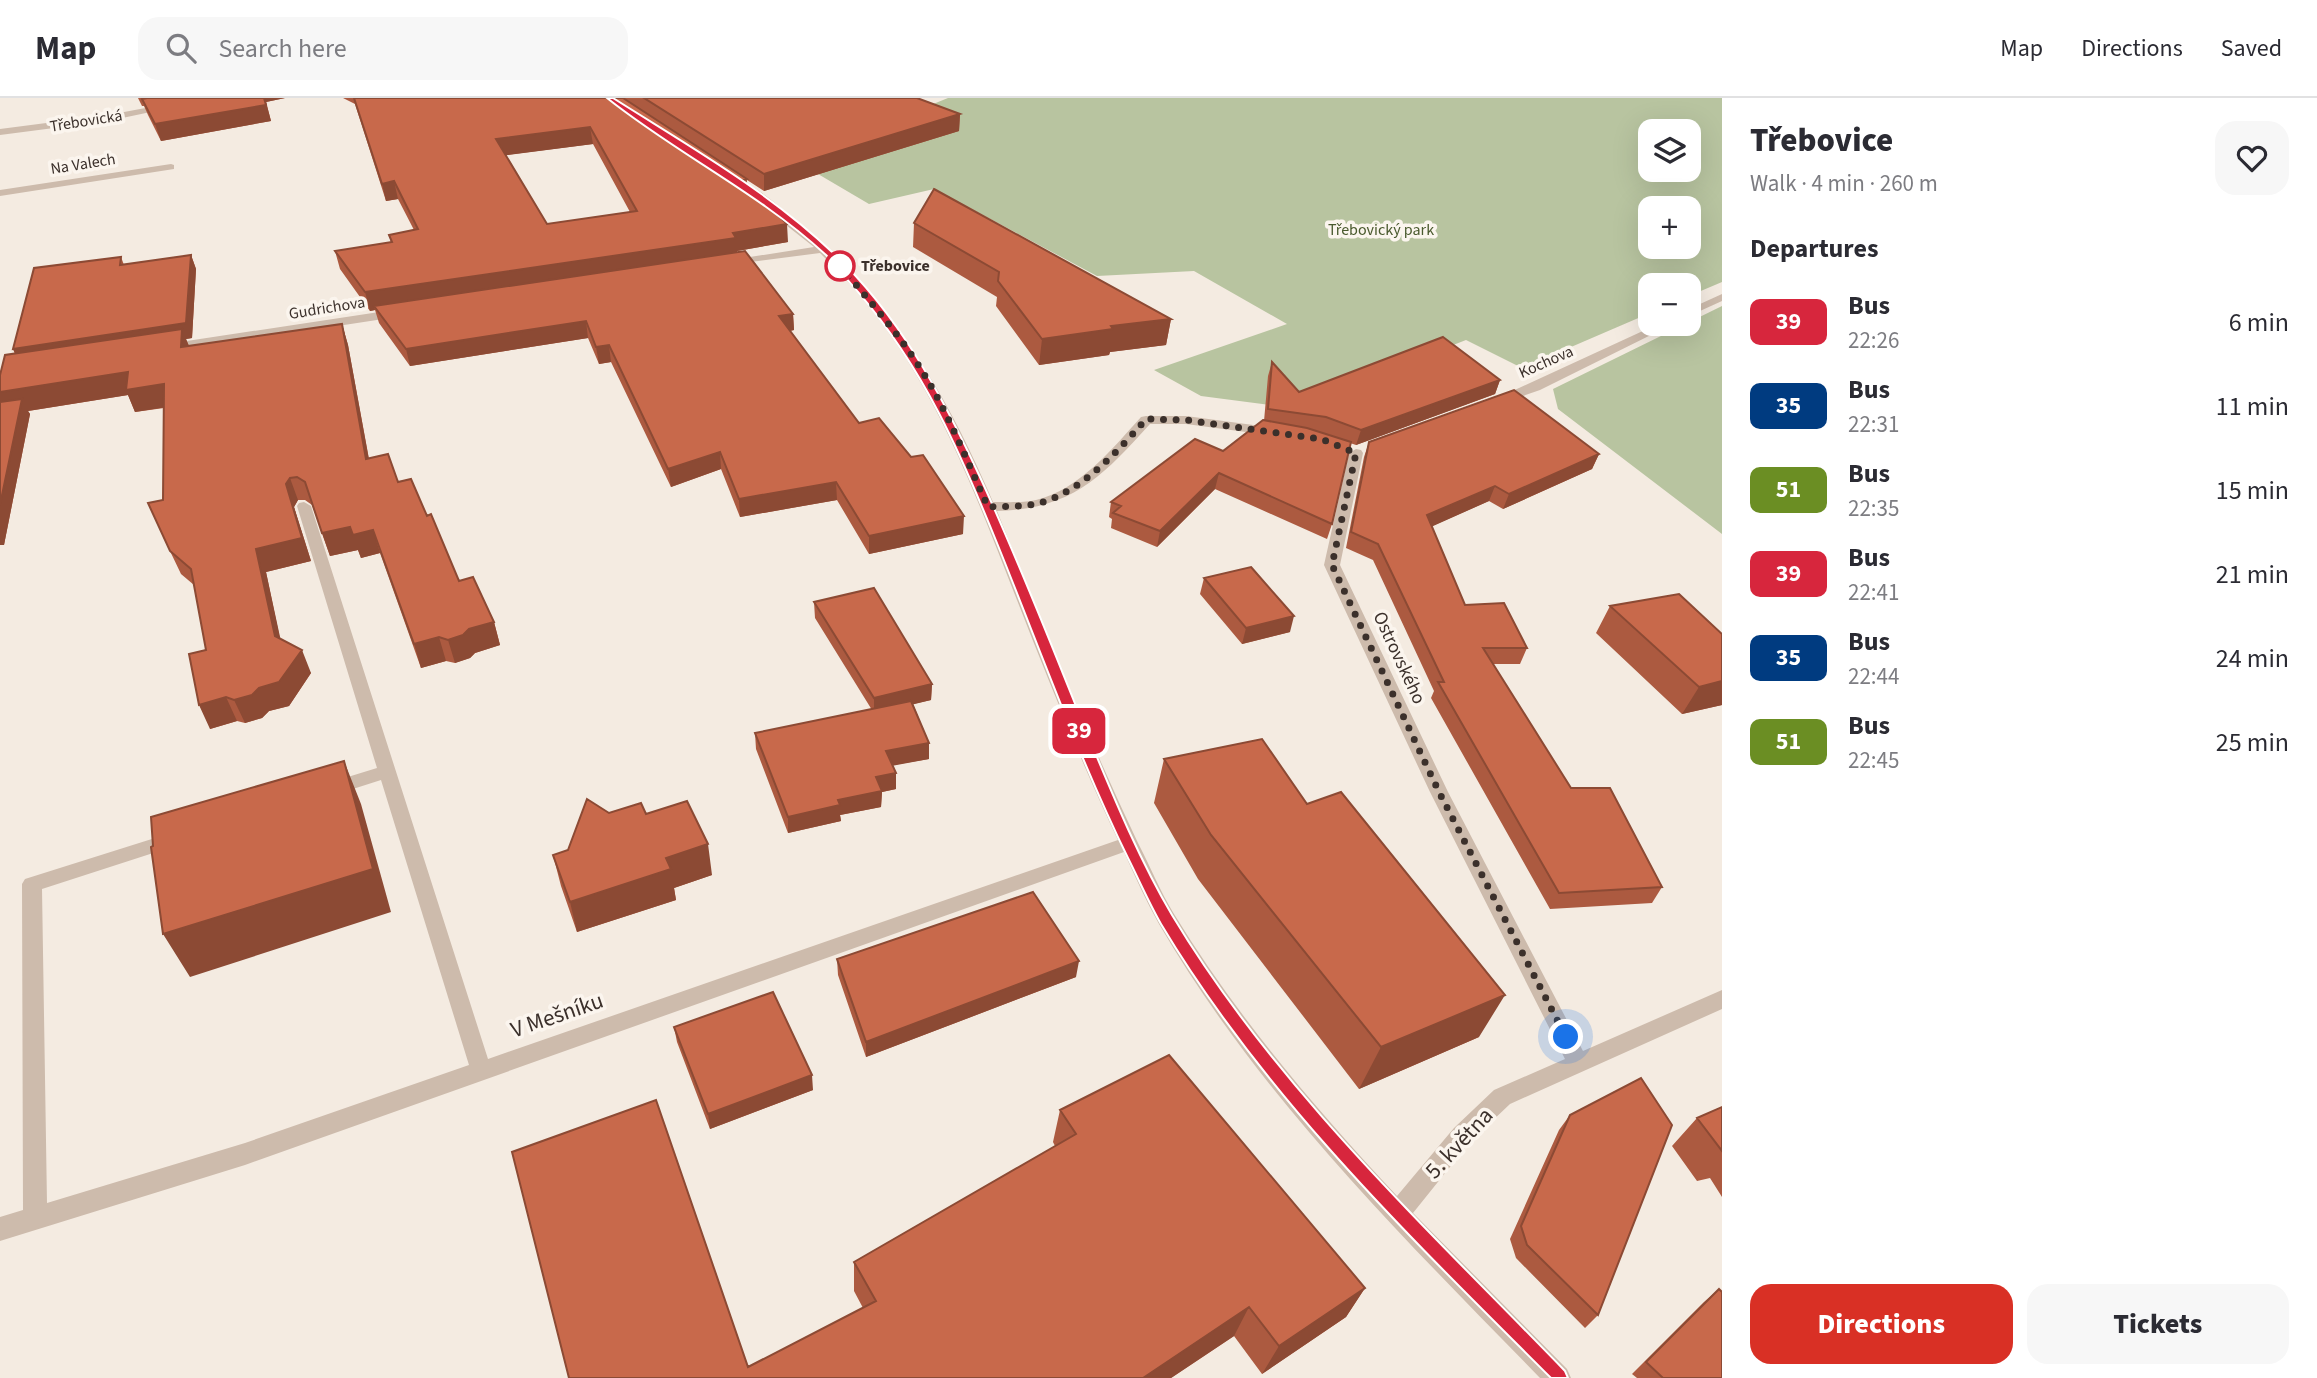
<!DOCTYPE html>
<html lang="en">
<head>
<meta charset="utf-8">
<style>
  body { margin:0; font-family:"Source Sans 3",sans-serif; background:#f7f7f7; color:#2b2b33; height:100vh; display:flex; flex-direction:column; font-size:26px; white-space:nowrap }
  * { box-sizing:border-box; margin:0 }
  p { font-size:23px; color:#7c7c81 }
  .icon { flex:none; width:38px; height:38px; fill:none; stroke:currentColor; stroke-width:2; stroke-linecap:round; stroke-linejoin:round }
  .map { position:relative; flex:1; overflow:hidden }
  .sheet { display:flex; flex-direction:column; background:#fff; width:595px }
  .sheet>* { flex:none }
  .badge { padding:0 14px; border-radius:10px; font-size:24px; line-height:46px }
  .fabs { position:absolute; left:1638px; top:21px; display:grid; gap:14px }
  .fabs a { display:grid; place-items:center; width:63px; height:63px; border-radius:14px; background:#fff; box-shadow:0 7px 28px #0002; font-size:35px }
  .you { position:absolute; width:35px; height:35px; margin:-18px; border:5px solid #fff; border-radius:50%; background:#1a73e8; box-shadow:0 0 0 10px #1a73e833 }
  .map>.badge { position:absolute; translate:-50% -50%; box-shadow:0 0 0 4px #fff }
  h2 { padding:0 28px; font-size:26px; line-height:63px }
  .round { display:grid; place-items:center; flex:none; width:74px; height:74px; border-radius:21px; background:#f7f7f7 }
  .headline { display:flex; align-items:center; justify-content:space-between; height:119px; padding:0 28px }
  h1 { font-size:33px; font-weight:800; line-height:52px }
  .action { display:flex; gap:14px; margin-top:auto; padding:14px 28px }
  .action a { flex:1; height:80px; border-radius:21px; background:#d93025; color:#fff; font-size:28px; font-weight:800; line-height:80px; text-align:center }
  .action a+a { background:#f7f7f7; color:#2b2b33 }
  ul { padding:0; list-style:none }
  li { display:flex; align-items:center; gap:21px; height:84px; padding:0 28px }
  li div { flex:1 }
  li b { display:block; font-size:26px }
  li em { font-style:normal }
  li .badge { min-width:77px; font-weight:700; text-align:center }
  header { display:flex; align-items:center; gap:42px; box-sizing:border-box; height:98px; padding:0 35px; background:#fff; border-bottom:2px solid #e1e1e2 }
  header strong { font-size:33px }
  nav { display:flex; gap:38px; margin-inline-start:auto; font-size:24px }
  .search { width:490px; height:63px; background:#f7f7f7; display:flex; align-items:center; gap:18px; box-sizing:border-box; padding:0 24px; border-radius:21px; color:#7c7c81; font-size:26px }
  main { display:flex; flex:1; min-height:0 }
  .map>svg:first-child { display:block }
  .green { fill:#b8c4a0; fill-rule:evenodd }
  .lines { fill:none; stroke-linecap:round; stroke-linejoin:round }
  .minor { fill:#cdbbac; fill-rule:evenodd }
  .wall { fill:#ac5a40; fill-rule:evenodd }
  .shaded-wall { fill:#8c4a34 }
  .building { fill:#c8694b; stroke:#8c4a34; stroke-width:2; fill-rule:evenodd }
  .line { fill:#d7263d; stroke:#fff; stroke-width:2 }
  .walk { stroke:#3b302b; stroke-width:7; stroke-dasharray:0 12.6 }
  .stop-dot { fill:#fff; stroke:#d7263d; stroke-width:3.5 }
  .labels { text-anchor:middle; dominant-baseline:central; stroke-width:7; stroke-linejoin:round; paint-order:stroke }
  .far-street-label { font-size:16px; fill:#3b302b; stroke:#fbf5ee }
  .far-park-label { font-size:16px; fill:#4a5a2e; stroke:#fbf5ee }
  .far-stop-label { font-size:16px; font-weight:bold; fill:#3b302b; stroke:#fbf5ee; text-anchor:start }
  .street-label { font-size:19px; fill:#3b302b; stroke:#fbf5ee }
  .near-street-label { font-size:23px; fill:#3b302b; stroke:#fbf5ee }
</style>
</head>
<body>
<header>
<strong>Map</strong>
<div class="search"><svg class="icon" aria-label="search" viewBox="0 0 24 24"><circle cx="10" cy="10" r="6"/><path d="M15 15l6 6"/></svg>Search here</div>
<nav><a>Map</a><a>Directions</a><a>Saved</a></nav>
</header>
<main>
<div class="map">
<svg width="1722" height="1280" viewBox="0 0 1722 1280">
  <rect width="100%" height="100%" fill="#f4ebe1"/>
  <!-- green -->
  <path class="green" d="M948,0H1722V184L1689,198V187H1650V215L1522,270L1466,242L1292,310L1201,298L1154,272L1287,226L1194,173L1097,178L934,91L869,106L801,66L864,34ZM1650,33H1689V72H1650ZM1650,110H1689V149H1650Z
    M1722,208V436L1558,311L1553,291Z"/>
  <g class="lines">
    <!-- minor -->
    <path class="minor" d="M199,0H217L108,23L0,37V31L108,17Z
      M171,66L174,67V71L0,98V92Z
      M739,82C760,90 782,111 800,126C891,204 946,293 993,404C1007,404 1022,405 1036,402C1079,392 1113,350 1141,319L1146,318H1186L1275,330L1282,334L1275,338L1186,326H1150C1102,379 1072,411 997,413C1042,524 1086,636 1138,745C1150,768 1160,793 1174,816C1237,919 1315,1010 1397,1098L1454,1030L1494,992L1565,961L1430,694L1324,467L1349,355L1356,351L1361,352L1363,355L1340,467L1448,694L1583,953L1722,892V911L1510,1006L1470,1044L1413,1115L1567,1271L1571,1280H1540C1402,1138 1259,998 1159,826C1146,803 1135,778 1124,754L245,1067L0,1143V1119L23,1112L22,786L25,781L174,734L181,736L183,741L181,746L42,791L47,1105L245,1045L469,967L381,682L331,698L325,696L322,691L325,686L377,670L297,408L299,405L304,404L311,408L488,961L1118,742C1080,662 1047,579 1015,497C964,367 923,254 820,155L727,167L725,165L731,162L814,149L735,87V83Z
      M1722,196V203L1689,218V211Z
      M399,211L403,212V218L167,254L161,250L167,246Z
      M1658,226H1673L1540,292L1497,307L1491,303Z"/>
  </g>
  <!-- wall -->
  <path class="wall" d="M138,0H285L266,4L271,23L161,43L148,17L144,8H142Z
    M343,0H917L960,16L959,33L764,93L747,82V86L788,144L737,153V154L793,216L794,232L790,233L859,325L963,436L869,456L837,402L740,419L721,371L671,389L611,264L599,266L588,240L410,268L379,225L375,212L370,213L340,171L335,153L391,144L389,137L414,132L398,101L386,103L355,6ZM593,46L630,114L547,126L506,57Z
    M914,125L1171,221L1166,247L1110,254L1109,257L1039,267L996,208L997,199L913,149Z
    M191,157L196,171L192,240L186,241L189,248L342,226L348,247L369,361L398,384L427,418L459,483L494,524L500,547L475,555L470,560L455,565L446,563L421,570L380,455L361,460L358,452L330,458L312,407L305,402H298L294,409L311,463L266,474L280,541L311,575L289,608L269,613L262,620L245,625L237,623L210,631L206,552L194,487L181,476L170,453L163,402L164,310L135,314L128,297L28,313L30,316L4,447L0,277L15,256L13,251L121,159L124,167Z
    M1272,264L1299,294L1500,282L1495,296L1356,347L1350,345L1332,426L1327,441L1215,391L1157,449L1111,430L1112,421L1109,419L1111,404L1223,353L1264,323L1268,278Z
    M1369,344L1599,356L1592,371L1503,411L1489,403L1432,428L1465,507L1527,550L1520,566H1492L1571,690L1662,789L1652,805L1550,811L1431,600L1434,593L1373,462L1346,450L1364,359Z
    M1204,480L1290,534L1242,546L1200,496Z
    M814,504L932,586L931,602L913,606L929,645V661L893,667L896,691L882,694L881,709L840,717L841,723L788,735L756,651L755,635L872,612L815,520Z
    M1610,508L1722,536V607L1682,616L1596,535Z
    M1164,661L1479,939L1359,991L1198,781L1154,705Z
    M609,715L646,716L712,777L674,790L676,802L577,834L561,788L553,757L568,752Z
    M837,861L1076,879L866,959L838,877Z
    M674,929L813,992L710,1031L677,944Z
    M1722,1009V1099L1710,1080L1697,1083L1672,1048L1697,1020Z
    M1060,1012L1365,1190L1346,1219L1262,1276L1234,1238L1171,1280H569L748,1269L863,1210L854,1193V1164L1055,1048L1053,1044Z
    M1570,1017L1598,1217L1585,1230L1516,1160L1510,1141L1559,1032Z
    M1719,1191L1722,1280H1637L1632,1276L1704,1204Z"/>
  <!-- shaded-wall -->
  <path class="shaded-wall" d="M264,0H285L266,4L271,23L161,43L155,26Z
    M960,16L959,33L764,93V76Z
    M590,29L593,46L500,58L496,41Z
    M394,83L398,101L386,103L382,86Z
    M787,126L788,144L737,153L738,158L374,208L375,212L370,213L365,194Z
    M191,157L196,171L192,240L186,241L191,253L20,265L13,251Z
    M793,216L794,232L779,235V218Z
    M1171,221L1166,247L1110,254L1109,257L1039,267L1042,241L1111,228Z
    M586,223L588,240L410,268L406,251Z
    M342,226L348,247L373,384L366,361Z
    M609,247L611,264L599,266L596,249Z
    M128,274L164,286L173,308L135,314L128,297L28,313L30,316L4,447H0V407L7,316L0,303V294Z
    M1500,282L1495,296L1356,347L1361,332Z
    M720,354L721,371L671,389L668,371Z
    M1599,356L1592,371L1503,411L1509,396Z
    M1219,375L1215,391L1157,449L1160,433Z
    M290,380L298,402L294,409L311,463L266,474L285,562L275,538L256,451L286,386Z
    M836,384L837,402L740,419L739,401Z
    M1495,388L1489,403L1422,433L1427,417Z
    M964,418L963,436L869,456V438Z
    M350,429L373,432L380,455L361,460L358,452L330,458L322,435Z
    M1294,518L1290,534L1242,546L1246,530Z
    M494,524L500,547L475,555L470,560L455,565L448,542L469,531Z
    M439,539L446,563L421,570L414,546Z
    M302,552L311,575L289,608L269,613L262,620L245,625L234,602Z
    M1722,583V607L1682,616L1699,589Z
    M932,586L931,602L874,616V600Z
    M226,599L237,623L210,631L199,607Z
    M929,645V661L886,669V653Z
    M344,663L361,706L391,814L190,879L163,836Z
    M896,675V691L882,694L881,709L840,717L841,723L788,735V719L838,702L876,679Z
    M708,746L712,777L674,790L676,802L577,834L570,804L666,760Z
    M1079,863L1076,879L866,959V944Z
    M1505,897L1479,939L1359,991L1381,949Z
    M812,977L813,992L710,1031L708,1016Z
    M1365,1190L1346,1219L1262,1276L1279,1248Z
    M1249,1209L1234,1238L1171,1280H1143Z"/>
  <!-- building -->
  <path class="building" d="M147,0H264L266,7L155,26L142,1Z
    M354,0H623L747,81L743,82L787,126L733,135L736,140L365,194L335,153L392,144L389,137L418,131L394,83L382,86ZM590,29L637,113L547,126L496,41Z
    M644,0H917L960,16L764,76Z
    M934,91L1171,221L1111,228L1113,231L1042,241L998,183L999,174L914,125Z
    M745,153L793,216L779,218L859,325L879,320L911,359L923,357L964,418L869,438L836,384L739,401L720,354L668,371L609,247L596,249L586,223L406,251L374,208Z
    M191,157L186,225L13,251L34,170L121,159L120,167Z
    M342,226L366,361L388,356L398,384L411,381L427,418L431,416L459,483L473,479L494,524L469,531L463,537L448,542L439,539L414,546L373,432L353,437L350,429L322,435L305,384L297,379L290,380L286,386L302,440L256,451L275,538L302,552L279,584L259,590L252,597L234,602L226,599L199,607L189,556L206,552L191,471L170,453L148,405L163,402L164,286L126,292L128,274L0,294V277L5,257L182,231L181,249Z
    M1443,239L1500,282L1361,332L1326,319L1268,311L1272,264L1299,294Z
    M1514,292L1599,356L1509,396L1495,388L1427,417L1465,507L1504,505L1527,550H1483L1571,690H1610L1662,789L1559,795L1438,584H1444L1378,446L1351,434L1369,344Z
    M22,301L0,407V304Z
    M1263,322L1307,330L1351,344L1332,426L1219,375L1160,433L1113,415L1121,408L1111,404L1195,341L1223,353Z
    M1251,469L1294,518L1246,530L1204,480Z
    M874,490L932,586L874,600L814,504Z
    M1679,496L1722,536V583L1699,589L1610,508Z
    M911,603L929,645L886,653L896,675L876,679L882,693L838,702L840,707L788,719L755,635Z
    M1262,641L1307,706L1341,694L1505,897L1381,949L1211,737L1164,661Z
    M344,663L373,771L163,836L151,749L153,748L151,719Z
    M587,701L609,715L641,705L646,716L687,703L708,746L666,760L671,771L570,804L553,757L568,752Z
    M1033,794L1079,863L866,944L837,861Z
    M773,894L812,977L708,1016L674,929Z
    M1169,957L1365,1190L1279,1248L1249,1209L1143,1280H569L512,1054L656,1002L748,1269L876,1203L854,1164L1076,1036L1060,1012Z
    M1641,980L1672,1027L1598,1217L1527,1147L1521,1128L1570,1017Z
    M1722,1009V1053L1697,1020Z
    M1719,1191L1722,1194V1280H1663L1646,1264Z"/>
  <!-- line -->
  <path class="line" d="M607,0H613C687,47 767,92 832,154C898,216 941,295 979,377C1019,463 1053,552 1089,640C1114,700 1139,761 1172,817C1276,990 1426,1129 1565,1273L1568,1280H1551C1412,1141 1265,1000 1161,826C1149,805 1139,782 1128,760C1079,660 1041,554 999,450C961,356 925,272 858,194C847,182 837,168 826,157C759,95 677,56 607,0Z"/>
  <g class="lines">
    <!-- walk -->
    <path class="walk" d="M840,168C867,200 894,230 917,265C946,309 966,361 988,409C1006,408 1027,409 1043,404C1084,391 1118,353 1146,321L1186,322L1321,341L1356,355L1332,467L1439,694L1566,939"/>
  </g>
  <!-- markers -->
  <circle class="stop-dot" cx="840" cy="168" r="14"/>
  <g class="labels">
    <!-- far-street labels -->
    <g class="far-street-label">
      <text transform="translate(86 23) rotate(-9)">Třebovická</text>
      <text transform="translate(83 66) rotate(-9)">Na Valech</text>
      <text transform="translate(327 210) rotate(-9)">Gudrichova</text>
      <text transform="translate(1546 264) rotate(-24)">Kochova</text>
    </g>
    <!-- far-park labels -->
    <g class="far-park-label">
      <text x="1381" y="132">Třebovický park</text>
    </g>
    <!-- far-stop labels -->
    <g class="far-stop-label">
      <text x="861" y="168">Třebovice</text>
    </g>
    <!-- street labels -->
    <g class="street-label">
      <text transform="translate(1399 560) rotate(65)">Ostrovského</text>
    </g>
    <!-- near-street labels -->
    <g class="near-street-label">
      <text transform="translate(557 917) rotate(-19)">V Mešníku</text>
      <text transform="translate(1459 1045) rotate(-47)">5. května</text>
    </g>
  </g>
</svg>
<div class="fabs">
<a><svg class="icon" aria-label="layers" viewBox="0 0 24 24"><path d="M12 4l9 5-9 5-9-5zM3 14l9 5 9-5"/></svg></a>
<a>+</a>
<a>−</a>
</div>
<div class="you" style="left:1566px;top:939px"></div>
<b class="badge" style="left:1079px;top:633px;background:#d7263d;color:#fff">39</b>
</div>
<section class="sheet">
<div class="headline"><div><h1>Třebovice</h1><p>Walk · 4 min · 260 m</p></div><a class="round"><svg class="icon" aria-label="heart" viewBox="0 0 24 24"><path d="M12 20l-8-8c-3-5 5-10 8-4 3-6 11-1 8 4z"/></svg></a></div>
<h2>Departures</h2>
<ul>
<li><span class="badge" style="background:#d7263d;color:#fff">39</span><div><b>Bus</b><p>22:26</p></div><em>6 min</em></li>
<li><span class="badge" style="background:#003b80;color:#fff">35</span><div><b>Bus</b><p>22:31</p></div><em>11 min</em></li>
<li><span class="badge" style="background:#6b8e23;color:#fff">51</span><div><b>Bus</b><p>22:35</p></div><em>15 min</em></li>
<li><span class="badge" style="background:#d7263d;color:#fff">39</span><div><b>Bus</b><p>22:41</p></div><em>21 min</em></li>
<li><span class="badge" style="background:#003b80;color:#fff">35</span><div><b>Bus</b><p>22:44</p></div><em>24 min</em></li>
<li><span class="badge" style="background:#6b8e23;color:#fff">51</span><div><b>Bus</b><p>22:45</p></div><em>25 min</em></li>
</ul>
<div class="action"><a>Directions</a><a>Tickets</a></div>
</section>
</main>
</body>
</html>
